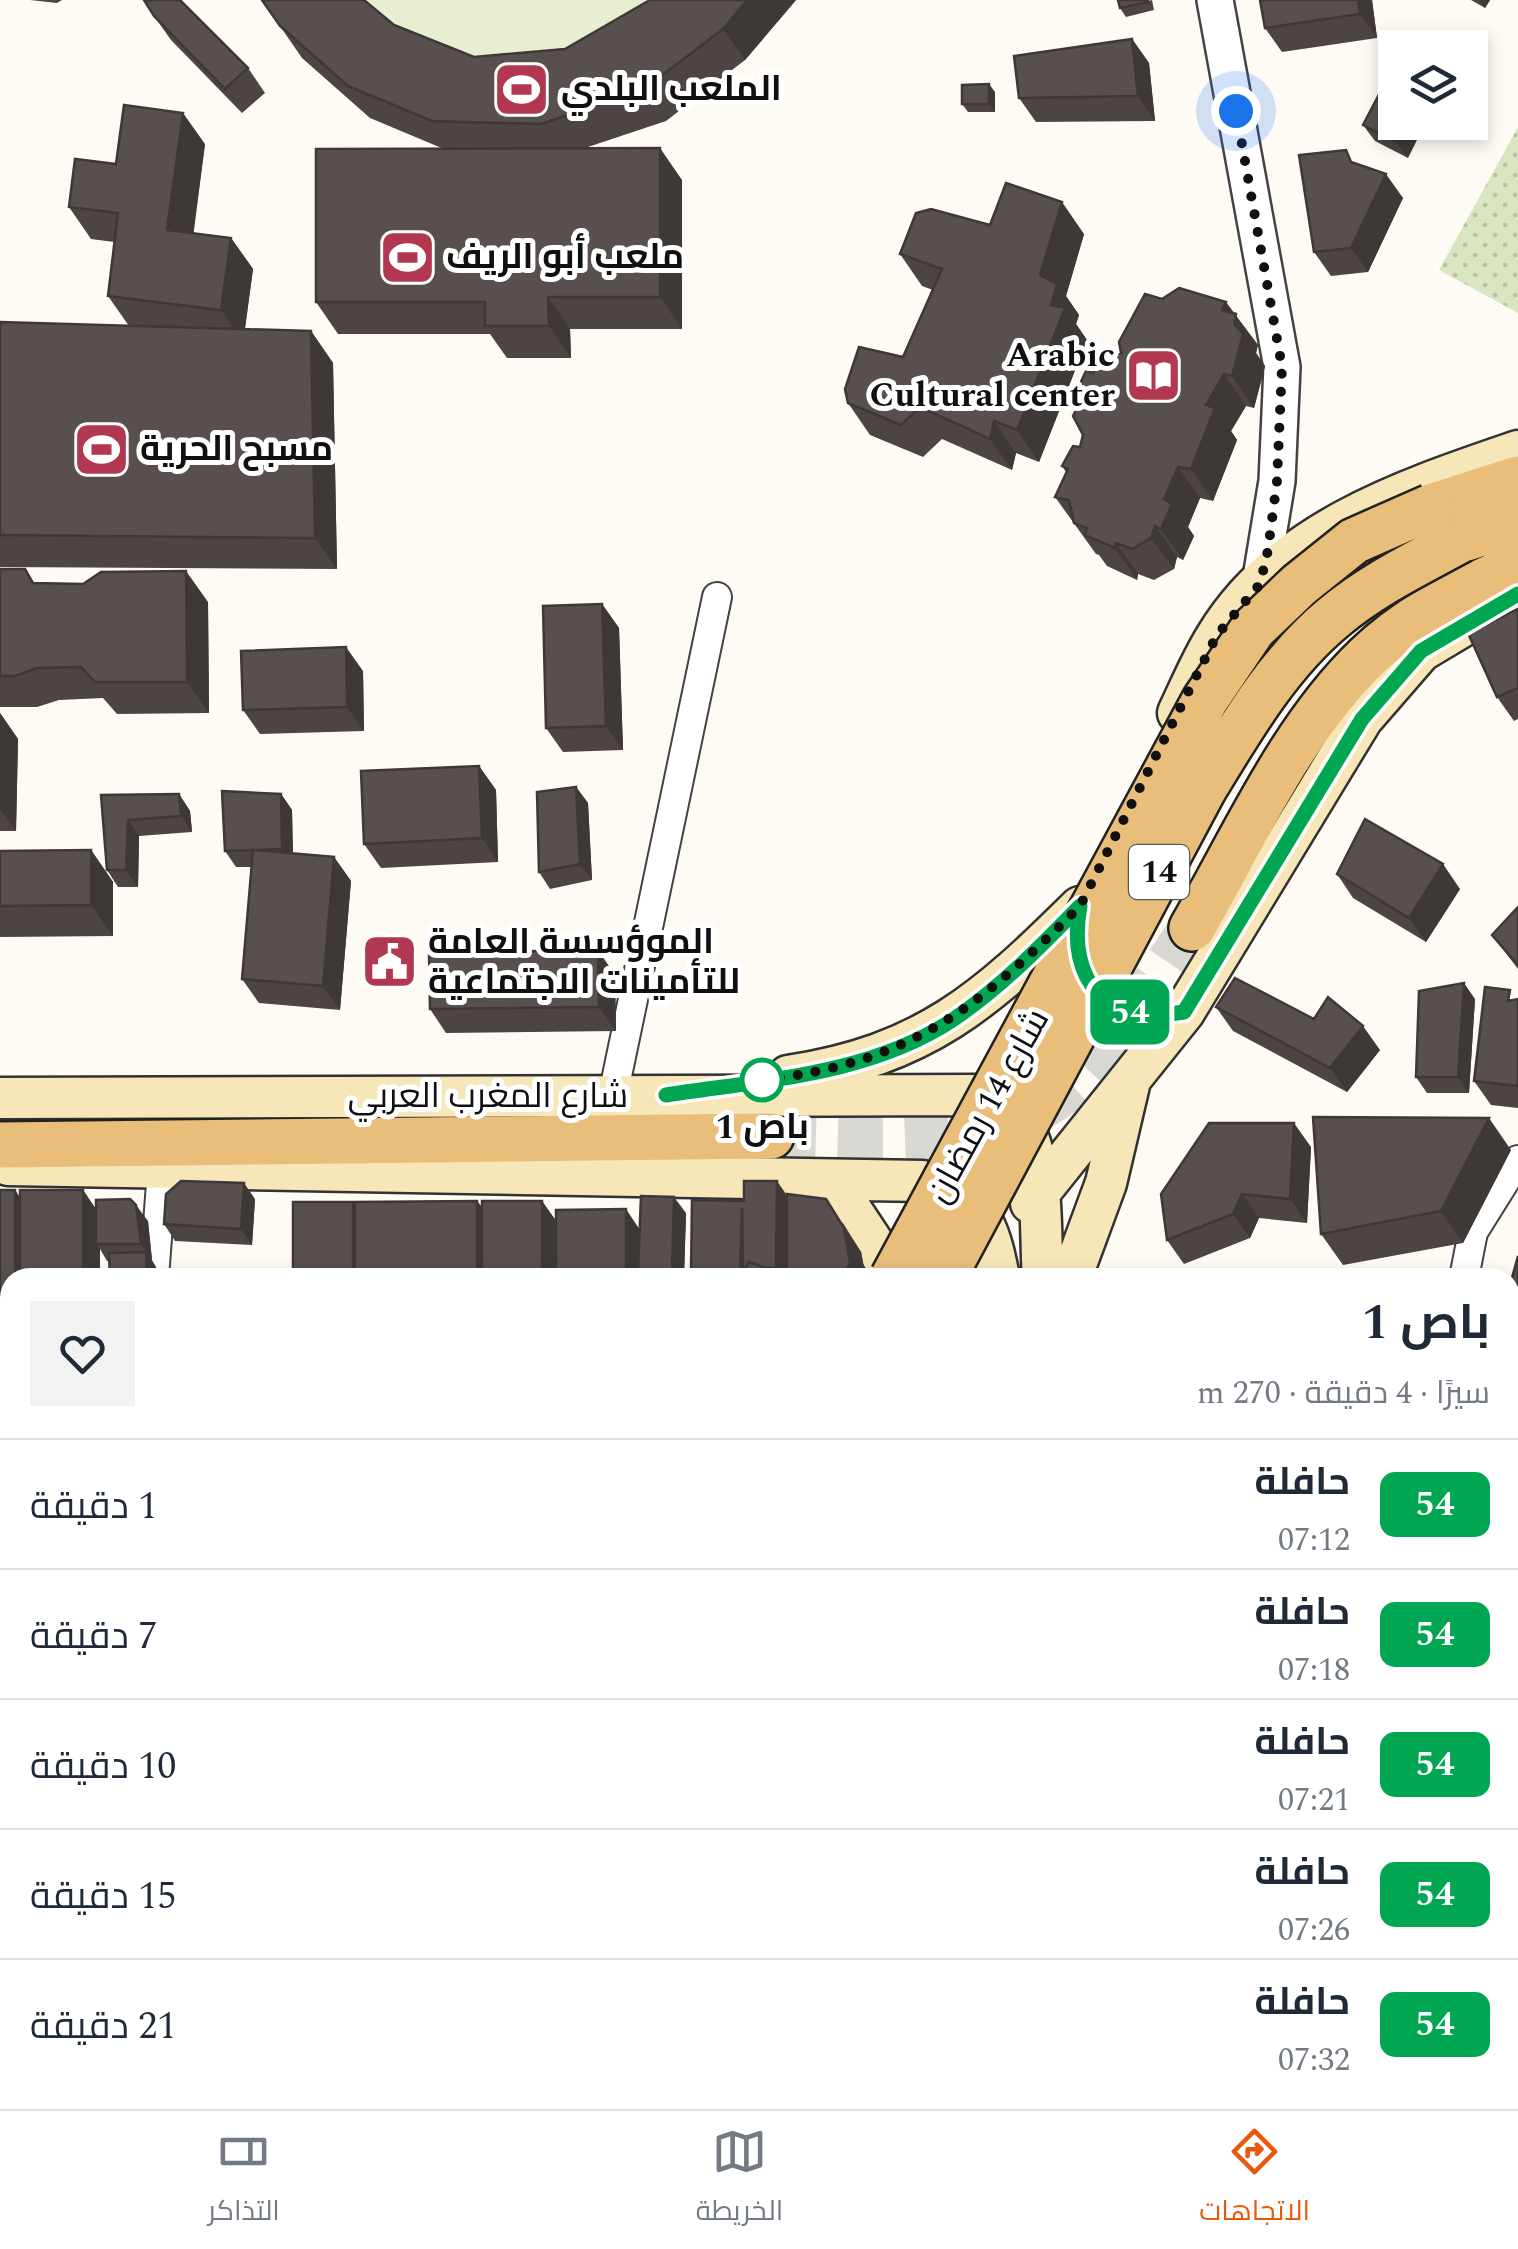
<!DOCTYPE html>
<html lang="ar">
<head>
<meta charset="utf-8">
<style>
  body { margin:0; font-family:Spectral,Cairo,serif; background:#f2f2f3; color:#1f2937; direction:rtl; height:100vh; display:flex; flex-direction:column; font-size:38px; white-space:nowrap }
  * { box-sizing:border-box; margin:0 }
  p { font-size:32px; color:#747a83 }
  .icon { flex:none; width:55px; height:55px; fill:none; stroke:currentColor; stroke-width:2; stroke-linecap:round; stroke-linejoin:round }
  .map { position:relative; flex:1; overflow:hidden; direction:ltr }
  .drawer { position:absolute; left:0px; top:1268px; width:1520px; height:842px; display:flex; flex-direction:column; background:#fff; border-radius:30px 30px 0 0; box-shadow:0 5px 15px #0003; direction:rtl }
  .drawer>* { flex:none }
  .badge { padding:0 20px; border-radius:15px; font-size:35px; line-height:65px }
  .tools { position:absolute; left:1378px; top:30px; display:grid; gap:20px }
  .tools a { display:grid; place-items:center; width:110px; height:110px; border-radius:0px; background:#fff; box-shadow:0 5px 15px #0003; font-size:50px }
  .you { position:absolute; width:50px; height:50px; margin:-25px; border:8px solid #fff; border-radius:50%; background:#1a73e8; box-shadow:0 0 0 15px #1a73e833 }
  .map>.badge { position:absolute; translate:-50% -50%; box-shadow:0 0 0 5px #fff }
  .round { display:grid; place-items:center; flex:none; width:105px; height:105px; border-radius:0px; background:#f2f2f3 }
  .overview { display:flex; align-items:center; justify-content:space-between; height:170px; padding:0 30px }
  h1 { font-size:48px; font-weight:700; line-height:75px }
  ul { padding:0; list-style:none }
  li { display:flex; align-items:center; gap:30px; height:130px; padding:0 30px; border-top:2px solid #e0e1e3 }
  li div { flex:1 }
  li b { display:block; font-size:38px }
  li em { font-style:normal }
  li .badge { min-width:110px; font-weight:700; text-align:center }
  .dock { display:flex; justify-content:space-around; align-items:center; height:140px; border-top:2px solid #e0e1e3; background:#fff; font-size:28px; color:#747a83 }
  .dock a { display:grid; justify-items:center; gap:5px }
  .dock .on { color:#ea580c }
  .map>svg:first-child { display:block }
  .park { fill:url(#park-dots) }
  .pitch { fill:#e8eed2 }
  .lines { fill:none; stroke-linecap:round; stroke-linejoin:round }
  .primary-tunnel { stroke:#dad8d3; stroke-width:45; stroke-dasharray:45 22; stroke-linecap:butt }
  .minor-casing { stroke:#434343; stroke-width:32 }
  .tertiary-casing { stroke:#434343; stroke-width:40 }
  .secondary-casing { stroke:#323232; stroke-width:45 }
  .primary-casing { stroke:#212121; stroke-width:50 }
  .minor { stroke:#fff; stroke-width:28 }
  .tertiary { stroke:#fff; stroke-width:35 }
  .secondary { stroke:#f6e6b8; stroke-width:40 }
  .primary { stroke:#e9bd7a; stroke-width:45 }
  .primary-bridge-casing { stroke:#212121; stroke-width:50; stroke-linecap:butt }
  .primary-bridge { stroke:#e9bd7a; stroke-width:45 }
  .wall { fill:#4c4543 }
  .shaded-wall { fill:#3e3837 }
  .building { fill:#58504e; stroke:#3e3837; stroke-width:2.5 }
  .line-casing { stroke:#fff; stroke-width:22 }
  .line { stroke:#00a651; stroke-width:15 }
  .walk { stroke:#101010; stroke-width:10; stroke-dasharray:0 18 }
  .stop-dot { fill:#fff; stroke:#00a651; stroke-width:5 }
  .labels { text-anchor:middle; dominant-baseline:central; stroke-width:10; stroke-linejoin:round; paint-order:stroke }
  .shield { fill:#fff; stroke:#585858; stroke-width:2.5 }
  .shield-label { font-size:32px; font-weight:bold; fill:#101010 }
  .poi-label { font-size:35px; font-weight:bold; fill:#101010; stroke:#fff; text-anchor:start }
  .street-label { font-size:35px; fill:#101010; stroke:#fff }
  .stop-label { font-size:35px; font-weight:bold; fill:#101010; stroke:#fff }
</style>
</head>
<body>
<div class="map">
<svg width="1518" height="2109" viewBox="0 0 1518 2109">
  <defs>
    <pattern id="park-dots" width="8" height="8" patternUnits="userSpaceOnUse" patternTransform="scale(2.5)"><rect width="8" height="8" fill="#dae5c1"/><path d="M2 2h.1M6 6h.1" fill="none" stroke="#bac3a5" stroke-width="1.8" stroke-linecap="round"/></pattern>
  </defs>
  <rect width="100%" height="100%" fill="#fefbf5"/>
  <!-- park -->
  <path class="park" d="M1518,127V313L1439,270Z"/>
  <!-- pitch -->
  <path class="pitch" d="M262,0H796L745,60L666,121L454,153L370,118Z"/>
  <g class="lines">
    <!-- primary-tunnel -->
    <path class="primary-tunnel" d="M771,1136C872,1136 1005,1156 1083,1075C1125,1031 1157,978 1192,928"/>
    <defs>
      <path id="minor" d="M613,1095L717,597
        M154,1278L162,1170
        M1464,1278L1473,1232L1518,1160
        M0,1841H10
        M1510,1898L1518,1949
        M248,2100L258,2109
        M105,2109L124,2100"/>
      <path id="tertiary" d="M1215,0L1282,367L1277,481L1260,584"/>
      <path id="secondary" d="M1178,713C1190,688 1201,661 1216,637C1281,530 1407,489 1518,451
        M1080,965C1101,1010 1138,1020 1184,1012
        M788,1076C925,1055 985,1001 1080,907
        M0,1098L976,1095C985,1099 997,1101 1005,1106C1048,1135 1039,1231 1043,1278
        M8,1165L923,1181C978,1192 990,1228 999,1278
        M832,1181L887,1264
        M1031,1203L1184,1012L1362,719L1421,651L1518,593
        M1071,1278L1106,1183L1129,1085
        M1201,2100L1203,2109"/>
      <path id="primary" d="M1431,507L1518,479
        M1460,540L1518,521
        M1192,928C1244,838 1291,730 1367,657C1409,616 1464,588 1518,566
        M0,1145L771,1136
        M449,2109L454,2100
        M496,2109L500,2100"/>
    </defs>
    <!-- minor casing -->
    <use href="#minor" class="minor-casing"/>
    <!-- tertiary casing -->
    <use href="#tertiary" class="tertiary-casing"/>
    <!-- secondary casing -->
    <use href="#secondary" class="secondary-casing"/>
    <!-- primary casing -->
    <use href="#primary" class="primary-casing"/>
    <!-- minor -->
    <use href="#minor" class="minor"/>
    <!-- tertiary -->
    <use href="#tertiary" class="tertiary"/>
    <!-- secondary -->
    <use href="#secondary" class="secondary"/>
    <!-- primary -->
    <use href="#primary" class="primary"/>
    <defs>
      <path id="primary-bridge" d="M893,1278L1205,700L1253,629L1299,585L1354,541L1431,507
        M943,1278L1203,790C1240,729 1278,663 1334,617C1372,585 1416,564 1460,540"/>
    </defs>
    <!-- primary-bridge casing -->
    <use href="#primary-bridge" class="primary-bridge-casing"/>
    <!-- primary-bridge -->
    <use href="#primary-bridge" class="primary-bridge"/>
  </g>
  <!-- wall -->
  <path class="wall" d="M30,0H62L57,3Z
    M262,0L394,25L474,57L565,49L650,0H796L745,60L666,121L585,148L682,180V329H570L571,358H507L490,334H338L316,302L444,149L370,118L302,58Z
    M1152,0L1154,10L1126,17L1120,8Z
    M1260,0H1372L1377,38L1282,52L1265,28Z
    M1471,0H1490L1485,8Z
    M154,16L248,68L265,93L242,113L171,40Z
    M1132,39L1149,63L1155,121L1036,122L1019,98Z
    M1395,64L1408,158L1375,141L1363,125Z
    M995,92V112H968L962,104Z
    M205,144L193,233L231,238L253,269L245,329L311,331L333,363L337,569L0,567V322L129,326L108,296L114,242L91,239L69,207L116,164Z
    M1357,164L1403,198L1368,272L1331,276L1314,252Z
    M990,225L1084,234L1066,296L1079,315L1076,324L1087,340L1039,462L1016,453L1012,470L942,439L923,457L870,435L848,403L903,357L933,290L922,286L900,254Z
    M1162,299L1233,313L1258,345L1256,353L1265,366L1254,408L1246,406L1231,431L1237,440L1213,501L1200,498L1188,527L1194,536L1183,560L1177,557L1174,569L1154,580L1138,574L1137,580L1107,566L1099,555L1096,554L1055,497L1066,472L1062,466L1080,447L1083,435L1078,406L1073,399L1093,373L1121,353Z
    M0,569L35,583L208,602L209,713L117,714L103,698L59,700L37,707H0Z
    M602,604L619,628L623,750L563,752L546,728Z
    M1518,609V719L1514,721L1497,697Z
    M363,671L364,731L260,734L243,710Z
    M0,713L18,739L16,831H0Z
    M479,766L496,790L498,862L381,868L364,844Z
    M576,787L588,803L592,880L550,889L539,872Z
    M179,794L190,811L192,832L139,836L138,887H118L107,870L101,795Z
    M281,794L292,810L293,853L334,857L351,881L340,1010L259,1003L242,979L251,867H236L225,851Z
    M91,850L113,882V936L0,937V851Z
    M1337,874L1460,889L1426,942L1353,898Z
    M1518,907V969L1492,935Z
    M615,975L616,1031L446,1033L430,1009Z
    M1475,999L1469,1093H1427L1416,1077Z
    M1516,999H1518V1108L1491,1105L1474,1081Z
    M1216,1007L1380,1050L1347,1092L1233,1031Z
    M1311,1147L1307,1223L1259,1218L1250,1238L1184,1264L1167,1240Z
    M1511,1150L1463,1243L1343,1265L1321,1234Z
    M0,1190H15L20,1198L83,1190L96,1209L148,1221L152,1260L157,1269L107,1261L100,1249V1278H10V1315L0,1316Z
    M787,1195L843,1223L861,1252L866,1278H793L788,1270V1276L793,1278H694L691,1273L744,1201Z
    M255,1199L252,1245L175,1241L164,1224Z
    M477,1201L482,1207L542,1201L556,1221L640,1230L686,1213L684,1278H293L355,1205Z
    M1518,1256V1661L1510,1662V1496L1513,1495L1510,1491V1328H1514L1510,1323V1285Z
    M0,1323H10V1404H0Z
    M0,1433H10V1786L0,1771L10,1693L2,1681L0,1540H8L0,1529Z
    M1518,1721V1886L1510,1875V1723Z
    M10,1854V1953L0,1954V1894L5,1901Z
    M4,2010L10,2018V2100H56L58,2102L46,2109H0V2012Z
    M155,2100H247L257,2109H144L157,2103Z
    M617,2100H766L772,2108L635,2109Z
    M1342,2100H1450L1451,2109H1343Z"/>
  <!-- shaded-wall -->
  <path class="shaded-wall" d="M747,0H796L745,60L723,29Z
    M1358,0H1372L1377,38L1360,14Z
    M1479,0H1490L1485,8Z
    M1132,39L1149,63L1155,121L1138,96Z
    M989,84L995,92V112L989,104Z
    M183,113L205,144L190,261L167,230Z
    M1406,122H1426L1408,158L1396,142Z
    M660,148L682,180V329L660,297Z
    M1386,174L1403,198L1368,272L1351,248Z
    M1062,202L1084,234L1066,296L1079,315L1076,324L1087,340L1039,462L1017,430L1051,305L1040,275Z
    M231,238L253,269L243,342L221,310Z
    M548,297L570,329L571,358L549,326Z
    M1226,302L1258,345L1256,353L1265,366L1254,408L1232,376L1222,310Z
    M311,331L333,363L337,569L315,538Z
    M1224,374L1246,406L1231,431L1237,440L1213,501L1191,469L1206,405Z
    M994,421L1016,453L1012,470L990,439Z
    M1178,467L1200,498L1188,527L1194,536L1183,560L1161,529L1164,499Z
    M1155,526L1177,557L1174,569L1151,538Z
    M1116,543L1138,574L1137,580L1115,548Z
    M186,571L208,602L209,713L187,682Z
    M602,604L619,628L623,750L606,726Z
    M346,647L363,671L364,731L347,707Z
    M0,713L18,739L16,831L0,809Z
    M479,766L496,790L498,862L482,838Z
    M576,787L588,803L592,880L580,864Z
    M179,794L190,811L192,832L181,816Z
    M281,794L292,810L293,866L282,849Z
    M128,820L139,836L138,887L126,870Z
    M91,850L113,882V936L91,905Z
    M334,857L351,881L340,1010L323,986Z
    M1443,864L1460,889L1426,942L1409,918Z
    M598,950L615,975L616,1031L599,1007Z
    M1464,983L1475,999L1469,1093L1458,1077Z
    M1363,1026L1380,1050L1347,1092L1330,1068Z
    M1489,1118L1511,1150L1463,1243L1441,1211Z
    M1294,1123L1311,1147L1307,1223L1290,1199Z
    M777,1181L788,1197V1278H783L776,1268Z
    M244,1183L255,1199L252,1245L241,1229Z
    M15,1190L32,1215V1278H15Z
    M83,1190L99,1214L96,1244L100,1249V1278H83Z
    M1242,1194L1259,1218L1250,1238L1233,1214Z
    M674,1197L686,1213L684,1278H676L672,1272Z
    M826,1199L861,1252L866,1278H842Z
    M477,1201L494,1225V1278H477Z
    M542,1201L559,1225V1278H542Z
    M353,1202L370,1226V1278H353Z
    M136,1205L148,1221L152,1260L141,1244Z
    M626,1209L642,1233L638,1272L642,1278H626Z
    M146,1252L157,1269L158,1278H147Z
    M0,1894L9,1907L6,1914L10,1920V1950L1,1937Z
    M738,2100H766L772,2108L734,2109Z
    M865,2100H869L875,2109H862Z
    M947,2100H956L960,2109H949Z
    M1007,2100H1018L1020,2109H1010Z
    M1089,2100H1101L1103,2109H1091Z
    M1437,2100H1450L1451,2109H1442Z"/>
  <!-- building -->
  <path class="building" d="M144,0H180L248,68L225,89L154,16Z
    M262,0H364L394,25L474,57L565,49L650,0H747L723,29L644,89L541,124L432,121L348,86L280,26Z
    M1118,0H1148V2L1120,8Z
    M1260,0H1358L1360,14L1265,28Z
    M1132,39L1138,96L1019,98L1014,56Z
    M1395,64V122H1406L1396,142L1363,125Z
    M989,84V104H962V85Z
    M124,105L183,113L167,230L231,238L221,310L108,296L118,213L69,207L75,159L116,164Z
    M660,148V297H548L549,326H485V302H316V149Z
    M1346,150L1351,162L1386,174L1351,248L1314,252L1299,155Z
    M1006,183L1062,202L1040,275L1057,284L1051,305L1065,308L1017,430L994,421L990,439L920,407L901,425L848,403L845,389L859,347L903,357L942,269L900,254L916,213L931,209L990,225Z
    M1179,288L1226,302L1222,310L1236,314L1234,324L1243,334L1232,376L1224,374L1206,405L1215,408L1191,469L1178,467L1164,499L1172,504L1161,529L1155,526L1151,538L1132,549L1116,543L1115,548L1085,535L1087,528L1074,523L1069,500L1055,497L1068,469L1062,466L1073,446L1080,447L1083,435L1073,416L1079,404L1073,399L1086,371L1093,373L1098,359L1121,353L1119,342L1145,294L1162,299Z
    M0,322L311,331L315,538L0,535Z
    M0,569H25L33,583L83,584L101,572L186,571L187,682H95L81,667L37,668L15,676H0Z
    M602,604L606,726L546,728L543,606Z
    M1518,609V688L1497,697L1468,633Z
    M346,647L347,707L243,710L241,651Z
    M479,766L482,838L364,844L361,771Z
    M576,787L580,864L539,872L537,792Z
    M222,791L281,794L282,849L225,851Z
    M179,794L181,816L128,820L126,870H107L101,795Z
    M1365,819L1443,864L1409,918L1337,874Z
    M91,850V905L0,906V851Z
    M253,850L334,857L323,986L242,979Z
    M1518,907V965L1492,935Z
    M598,950L599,1007L430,1009L429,953Z
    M1235,978L1314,1019L1328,997L1363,1026L1330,1068L1216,1007Z
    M1464,983L1458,1077H1416L1419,991Z
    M1485,987L1510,990L1508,1001L1518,999V1086L1474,1081Z
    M1313,1117L1489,1118L1441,1211L1321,1234Z
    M1209,1123H1294L1290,1199L1242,1194L1233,1214L1167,1240L1161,1194Z
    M181,1181L244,1183L241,1229L164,1224L166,1194Z
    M744,1181H777L776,1268H766L749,1262L746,1268H743L742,1208L740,1274L691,1273L692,1200L744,1201Z
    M0,1190H15V1278H10V1291H0Z
    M20,1190H83V1278H20Z
    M787,1194L826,1199L844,1228L850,1263L842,1278H808L787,1269Z
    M641,1196L674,1197L672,1272H638Z
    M130,1199L136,1205L141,1244H96V1200Z
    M477,1201V1278H355V1202Z
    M482,1201H542V1278H482Z
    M293,1202H353V1278H293Z
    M626,1209V1278H556V1210Z
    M146,1252L147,1278H110L109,1253Z
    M1518,1256V1313H1510V1285Z
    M749,1262L793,1278H740Z
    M0,1323H10V1388H0Z
    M1510,1328H1518V1398H1510Z
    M1510,1421H1518V1488L1510,1489Z
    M0,1433H10V1524L0,1525Z
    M1518,1495V1553L1510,1554V1496Z
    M0,1540H10V1601H0Z
    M1518,1563V1634L1510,1635V1564Z
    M1,1610H10V1681H2Z
    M0,1693H10V1770L0,1771Z
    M1518,1721V1787L1510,1789V1723Z
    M1518,1805V1868L1510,1869V1807Z
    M2,1854H10V1914H6Z
    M1518,1897V1919L1513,1898Z
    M4,2010L10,2021V2095L0,2100V2012Z
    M162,2100L166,2109H144Z
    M168,2100H247L257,2109H173Z
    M656,2100H738L734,2109H673Z
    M827,2100H865L862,2109H823Z
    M902,2100H947L949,2109H904Z
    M962,2100H1007L1010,2109H964Z
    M1029,2100H1089L1091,2109H1031Z
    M1342,2100H1437V2102L1391,2109H1343Z"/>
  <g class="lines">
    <defs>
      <path id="line" d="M666,1095C763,1080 870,1075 954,1019C1001,987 1040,947 1080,906C1066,983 1108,1026 1184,1012L1362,719L1421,651L1518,594"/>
    </defs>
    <!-- line casing -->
    <use href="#line" class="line-casing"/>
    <!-- line -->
    <use href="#line" class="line"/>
    <!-- walk -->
    <path class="walk" d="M762,1080C911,1063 977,1009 1080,906L1217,635L1260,584L1268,550L1277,481L1282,367L1236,111"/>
  </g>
  <!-- icons -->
  <defs>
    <symbol id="stadium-square" viewBox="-11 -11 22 22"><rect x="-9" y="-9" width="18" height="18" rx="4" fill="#b13850" stroke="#fff"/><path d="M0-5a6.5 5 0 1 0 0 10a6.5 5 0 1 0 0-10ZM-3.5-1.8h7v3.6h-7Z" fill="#fff"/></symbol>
    <symbol id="library-square" viewBox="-11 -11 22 22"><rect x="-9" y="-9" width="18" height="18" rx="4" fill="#b13850" stroke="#fff"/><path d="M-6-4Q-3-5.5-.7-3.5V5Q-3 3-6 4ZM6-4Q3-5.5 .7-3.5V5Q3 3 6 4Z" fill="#fff"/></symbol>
    <symbol id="civic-square" viewBox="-11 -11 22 22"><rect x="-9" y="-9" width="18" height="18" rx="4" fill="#b13850" stroke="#fff"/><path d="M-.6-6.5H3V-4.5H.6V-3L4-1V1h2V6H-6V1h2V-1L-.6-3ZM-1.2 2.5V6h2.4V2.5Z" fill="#fff"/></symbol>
  </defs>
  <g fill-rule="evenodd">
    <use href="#stadium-square" x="490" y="58" width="63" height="63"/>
    <use href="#stadium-square" x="376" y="226" width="63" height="63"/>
    <use href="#library-square" x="1122" y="344" width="63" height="63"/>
    <use href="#stadium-square" x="70" y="418" width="63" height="63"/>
    <use href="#civic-square" x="358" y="930" width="63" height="63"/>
  </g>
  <!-- markers -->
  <circle class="stop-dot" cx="762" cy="1080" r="20"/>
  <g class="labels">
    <!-- shield labels -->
    <rect class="shield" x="1129" y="845" width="60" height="54" rx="8"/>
    <g class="shield-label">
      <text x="1159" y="872">14</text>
    </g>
    <!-- poi labels -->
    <g class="poi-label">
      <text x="561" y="89">الملعب البلدي</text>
      <text x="446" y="257">ملعب أبو الريف</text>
      <text x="1115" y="355" text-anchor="end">Arabic<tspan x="1115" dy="40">Cultural center</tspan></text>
      <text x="140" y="449">مسبح الحرية</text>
      <text x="428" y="942">الموؤسسة العامة<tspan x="428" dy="40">للتأمينات الاجتماعية</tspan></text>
    </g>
    <!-- street labels -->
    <g class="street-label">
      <text x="488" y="1096">شارع المغرب العربي</text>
      <text transform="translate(988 1106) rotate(-61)">شارع 14 رمضان</text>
    </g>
    <!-- stop labels -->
    <g class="stop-label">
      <text x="762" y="1127">باص 1</text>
    </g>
  </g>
</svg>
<div class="tools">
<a><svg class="icon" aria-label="layers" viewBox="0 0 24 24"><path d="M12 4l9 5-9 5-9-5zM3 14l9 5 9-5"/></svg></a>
</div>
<div class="you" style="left:1236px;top:111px"></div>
<b class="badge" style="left:1130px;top:1012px;background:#00a651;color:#fff">54</b>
<section class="drawer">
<div class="overview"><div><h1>باص 1</h1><p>سيرًا · 4 دقيقة · 270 m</p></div><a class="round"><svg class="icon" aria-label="heart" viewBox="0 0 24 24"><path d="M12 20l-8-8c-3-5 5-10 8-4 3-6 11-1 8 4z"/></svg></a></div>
<ul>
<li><span class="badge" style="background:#00a651;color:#fff">54</span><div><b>حافلة</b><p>07:12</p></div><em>1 دقيقة</em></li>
<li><span class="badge" style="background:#00a651;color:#fff">54</span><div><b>حافلة</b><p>07:18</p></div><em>7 دقيقة</em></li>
<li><span class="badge" style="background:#00a651;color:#fff">54</span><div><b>حافلة</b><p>07:21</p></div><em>10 دقيقة</em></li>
<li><span class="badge" style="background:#00a651;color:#fff">54</span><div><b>حافلة</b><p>07:26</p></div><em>15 دقيقة</em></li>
<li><span class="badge" style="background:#00a651;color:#fff">54</span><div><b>حافلة</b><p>07:32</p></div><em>21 دقيقة</em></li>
</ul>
</section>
</div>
<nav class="dock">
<a class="on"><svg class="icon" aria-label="directions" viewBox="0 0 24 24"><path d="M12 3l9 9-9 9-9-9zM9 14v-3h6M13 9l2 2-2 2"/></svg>الاتجاهات</a>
<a><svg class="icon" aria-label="map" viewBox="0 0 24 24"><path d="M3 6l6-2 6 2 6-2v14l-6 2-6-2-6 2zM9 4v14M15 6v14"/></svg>الخريطة</a>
<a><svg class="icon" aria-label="tickets" viewBox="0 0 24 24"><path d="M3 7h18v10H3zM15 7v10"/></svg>التذاكر</a>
</nav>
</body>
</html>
